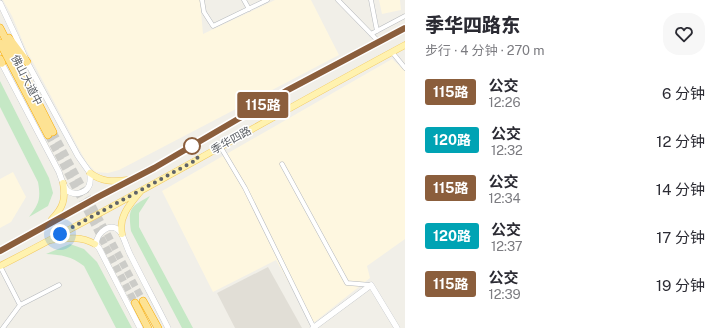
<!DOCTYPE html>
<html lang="zh">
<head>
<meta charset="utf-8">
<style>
  body { margin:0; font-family:"Public Sans","Noto Sans SC",sans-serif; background:#f7f7f7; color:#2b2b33; height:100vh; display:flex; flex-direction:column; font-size:15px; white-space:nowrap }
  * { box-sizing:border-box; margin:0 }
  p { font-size:13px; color:#7c7c81 }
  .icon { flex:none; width:22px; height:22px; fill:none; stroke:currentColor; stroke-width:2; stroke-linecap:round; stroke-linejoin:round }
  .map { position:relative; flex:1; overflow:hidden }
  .sheet { display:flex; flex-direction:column; background:#fff; width:320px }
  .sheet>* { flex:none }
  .badge { padding:0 8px; border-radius:3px; font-size:14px; line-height:26px }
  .you { position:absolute; width:20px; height:20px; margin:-10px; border:3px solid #fff; border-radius:50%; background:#1a73e8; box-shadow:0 0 0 6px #1a73e833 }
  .map>.badge { position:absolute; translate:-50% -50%; box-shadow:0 0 0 2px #fff }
  .round { display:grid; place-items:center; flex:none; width:42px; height:42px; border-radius:16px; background:#f7f7f7 }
  .headline { display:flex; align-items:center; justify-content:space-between; height:68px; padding:0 20px }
  h1 { font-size:19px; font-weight:800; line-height:30px }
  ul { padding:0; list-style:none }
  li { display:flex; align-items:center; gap:12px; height:48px; padding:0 20px }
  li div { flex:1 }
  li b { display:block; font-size:15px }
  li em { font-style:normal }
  li .badge { min-width:44px; font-weight:700; text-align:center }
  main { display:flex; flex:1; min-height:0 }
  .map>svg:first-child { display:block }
  .commercial { fill:#fef7e0 }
  .education { fill:#e1ded6 }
  .green { fill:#c5e8c5 }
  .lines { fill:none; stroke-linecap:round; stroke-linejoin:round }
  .highway-tunnel { stroke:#ccccc8; stroke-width:7; stroke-dasharray:7 3.5; stroke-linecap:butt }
  .street-casing { stroke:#b5b8bc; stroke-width:5 }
  .secondary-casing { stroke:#b6babf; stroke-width:6 }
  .primary-casing { stroke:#f2c960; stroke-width:7 }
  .highway-casing { stroke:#f9ab00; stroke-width:8 }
  .street { stroke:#fff; stroke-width:4 }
  .secondary { stroke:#fff; stroke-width:5.5 }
  .primary { stroke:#fff2af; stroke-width:6 }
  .highway { stroke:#fde293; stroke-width:7 }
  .line-casing { stroke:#fff; stroke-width:9 }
  .line { stroke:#8b5e3c; stroke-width:6 }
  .walk { stroke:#5f6368; stroke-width:4; stroke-dasharray:0 7.2 }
  .stop-dot { fill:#fff; stroke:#8b5e3c; stroke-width:2 }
  .labels { text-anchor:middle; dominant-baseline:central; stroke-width:3; stroke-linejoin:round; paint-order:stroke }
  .street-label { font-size:11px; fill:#5f6368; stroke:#fff }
</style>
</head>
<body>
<main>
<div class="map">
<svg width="405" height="328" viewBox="0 0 405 328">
  <rect width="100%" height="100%" fill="#f1efe8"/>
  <!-- commercial -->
  <path class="commercial" d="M3,0H200L203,34L275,0H311L339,55L119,170L108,173L96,172L87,163L79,149L26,49L12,16Z
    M379,0H400L401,10L382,14Z
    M392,59L405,71V239L367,266L370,278L312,324L276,260L213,292L162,191Z
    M13,172L26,197L11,222L0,228V179Z"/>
  <!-- education -->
  <path class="education" d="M268,267L302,328H235L217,293Z"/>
  <!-- green -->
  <path class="green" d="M0,81L49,178L53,193L48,206L29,217C39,204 41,199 38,182L0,107Z
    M150,196L139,213V227L193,328H182L131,231C128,208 130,207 150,196Z
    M70,244L84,249L97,262L132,328H116L84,266C71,256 62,255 46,254Z"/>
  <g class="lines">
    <!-- highway-tunnel -->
    <path class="highway-tunnel" d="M53,132L143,301
      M48,135L135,303"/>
    <defs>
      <path id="street" d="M202,0L204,12L213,26L267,0
        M244,0L249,9
        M338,0L379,42
        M371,0L377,31
        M371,34L405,16
        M392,52L405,68
        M220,146L245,188L314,328
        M282,164L347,283L371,285
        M0,266L20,305
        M3,328L20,305L59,285"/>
      <path id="secondary" d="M0,3L17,39L27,62L78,156L90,173C90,178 91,182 89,186C85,194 73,196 67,190C63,185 61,178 59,172L0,60
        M95,244L99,248L140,328
        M96,244C97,232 112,220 121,233C125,240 127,249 131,256C143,280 156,304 168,328
        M313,328L371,285L397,328"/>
      <path id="primary" d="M90,173C102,182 113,182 127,180
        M52,219C63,208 66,199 63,183
        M122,234C118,217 130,204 140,192
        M51,240C67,238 81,236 95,244
        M0,251L98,197L154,168L286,91L405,28
        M0,266C137,196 269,118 405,45"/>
      <path id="highway" d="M0,28L53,132
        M9,38L27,62
        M0,43L48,135
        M0,59L2,63
        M143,301L158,328
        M135,303L148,328"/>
    </defs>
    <!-- street casing -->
    <use href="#street" class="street-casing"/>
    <!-- secondary casing -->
    <use href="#secondary" class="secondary-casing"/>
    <!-- primary casing -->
    <use href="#primary" class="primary-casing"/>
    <!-- highway casing -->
    <use href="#highway" class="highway-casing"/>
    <!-- street -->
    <use href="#street" class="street"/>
    <!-- secondary -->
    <use href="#secondary" class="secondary"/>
    <!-- primary -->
    <use href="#primary" class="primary"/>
    <!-- highway -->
    <use href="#highway" class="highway"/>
  </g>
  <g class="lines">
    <defs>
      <path id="line" d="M0,251L98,197L154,168L286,91L405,28"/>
    </defs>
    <!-- line casing -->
    <use href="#line" class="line-casing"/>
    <!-- line -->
    <use href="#line" class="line"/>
    <!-- walk -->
    <path class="walk" d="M60,234L198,159L192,146"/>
  </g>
  <!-- markers -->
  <circle class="stop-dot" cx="192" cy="146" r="8"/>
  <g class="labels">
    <!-- street labels -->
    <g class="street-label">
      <text transform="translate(27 80) rotate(63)">佛山大道中</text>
      <text transform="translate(231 140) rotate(-29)">季华四路</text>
    </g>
  </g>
</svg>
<div class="you" style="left:60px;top:234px"></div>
<b class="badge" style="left:263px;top:105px;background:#8b5e3c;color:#fff">115路</b>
</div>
<section class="sheet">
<div class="headline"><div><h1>季华四路东</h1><p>步行 · 4 分钟 · 270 m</p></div><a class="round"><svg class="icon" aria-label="heart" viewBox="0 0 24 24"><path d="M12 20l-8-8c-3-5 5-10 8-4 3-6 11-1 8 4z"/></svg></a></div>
<ul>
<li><span class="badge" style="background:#8b5e3c;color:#fff">115路</span><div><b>公交</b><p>12:26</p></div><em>6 分钟</em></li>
<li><span class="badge" style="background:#00a3b4;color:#fff">120路</span><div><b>公交</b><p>12:32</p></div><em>12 分钟</em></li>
<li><span class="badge" style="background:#8b5e3c;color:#fff">115路</span><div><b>公交</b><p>12:34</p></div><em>14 分钟</em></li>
<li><span class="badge" style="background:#00a3b4;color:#fff">120路</span><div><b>公交</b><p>12:37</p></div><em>17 分钟</em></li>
<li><span class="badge" style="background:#8b5e3c;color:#fff">115路</span><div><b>公交</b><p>12:39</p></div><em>19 分钟</em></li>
</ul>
</section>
</main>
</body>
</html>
